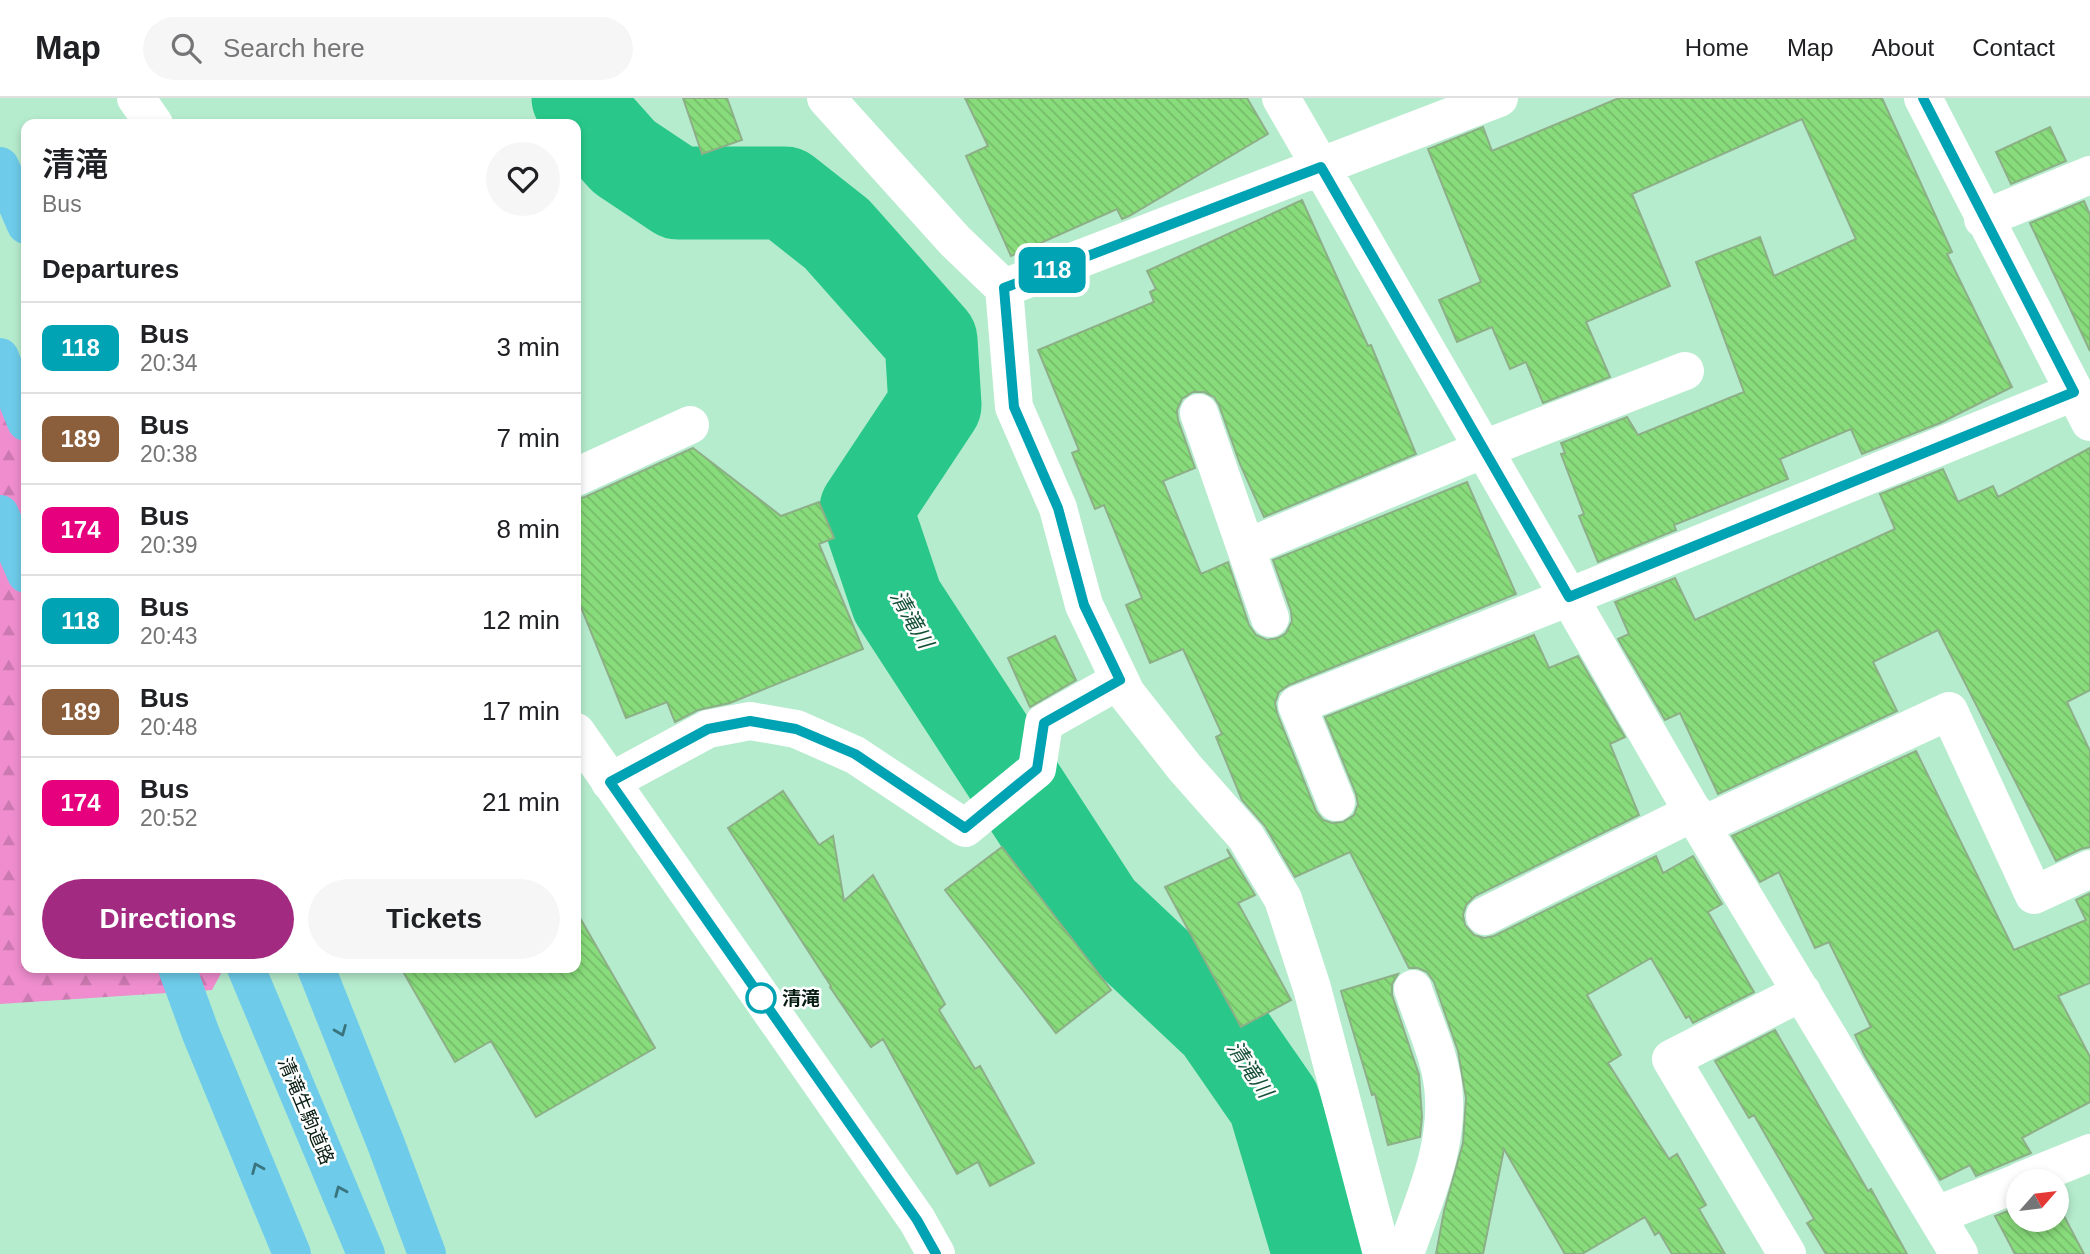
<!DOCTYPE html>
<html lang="en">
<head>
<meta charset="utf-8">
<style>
  body { margin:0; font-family:Helvetica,"Noto Sans JP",sans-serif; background:#f6f6f6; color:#202124; height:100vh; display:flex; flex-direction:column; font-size:26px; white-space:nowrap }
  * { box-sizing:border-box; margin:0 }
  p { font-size:23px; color:#757577 }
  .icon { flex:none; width:38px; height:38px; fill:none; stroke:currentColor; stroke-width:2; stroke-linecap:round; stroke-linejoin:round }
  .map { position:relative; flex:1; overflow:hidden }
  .drawer { position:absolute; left:21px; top:21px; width:560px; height:854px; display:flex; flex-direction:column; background:#fff; border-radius:14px; box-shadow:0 4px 10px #0003 }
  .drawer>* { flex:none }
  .badge { padding:0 14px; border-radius:10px; font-size:24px; line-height:46px }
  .needle { width:46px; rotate:62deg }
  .controls { position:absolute; left:2006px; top:1071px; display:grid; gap:14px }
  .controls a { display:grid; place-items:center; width:63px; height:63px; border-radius:50%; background:#fff; box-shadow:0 4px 10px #0003; font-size:35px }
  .map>.badge { position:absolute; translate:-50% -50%; box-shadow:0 0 0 4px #fff }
  h2 { padding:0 21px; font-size:26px; line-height:63px }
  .round { display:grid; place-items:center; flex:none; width:74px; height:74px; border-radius:37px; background:#f6f6f6 }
  .head { display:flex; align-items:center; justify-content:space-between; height:119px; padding:0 21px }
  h1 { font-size:33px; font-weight:600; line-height:52px }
  .primary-button { display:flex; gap:14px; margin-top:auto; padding:14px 21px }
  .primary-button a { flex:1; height:80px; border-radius:42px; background:#a22a81; color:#fff; font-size:28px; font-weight:600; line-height:80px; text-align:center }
  .primary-button a+a { background:#f6f6f6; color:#202124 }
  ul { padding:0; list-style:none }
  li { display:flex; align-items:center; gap:21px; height:91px; padding:0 21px; border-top:2px solid #e0e0e0 }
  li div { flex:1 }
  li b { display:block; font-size:26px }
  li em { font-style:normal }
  li .badge { min-width:77px; font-weight:700; text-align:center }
  header { display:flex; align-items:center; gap:42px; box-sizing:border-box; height:98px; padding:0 35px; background:#fff; border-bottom:2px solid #e0e0e0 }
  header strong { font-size:33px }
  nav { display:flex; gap:38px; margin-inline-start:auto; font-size:24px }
  .search { width:490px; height:63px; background:#f6f6f6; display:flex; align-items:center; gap:18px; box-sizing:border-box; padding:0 24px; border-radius:38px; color:#757577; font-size:26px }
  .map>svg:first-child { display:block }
  .forest { fill:url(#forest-firs) }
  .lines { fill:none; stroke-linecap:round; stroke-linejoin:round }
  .river { stroke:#29c88a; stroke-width:93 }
  .building { fill:url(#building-back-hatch); stroke:#8daf87; stroke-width:2 }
  .minor { stroke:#fff; stroke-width:38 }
  .highway { stroke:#6eccea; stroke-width:38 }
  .oneway { stroke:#3a747e }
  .line-casing { stroke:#fff; stroke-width:16 }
  .line { stroke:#00a3b4; stroke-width:10 }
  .stop-dot { fill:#fff; stroke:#00a3b4; stroke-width:3.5 }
  .labels { text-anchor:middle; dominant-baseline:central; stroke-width:5; stroke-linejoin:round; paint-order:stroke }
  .stop-label { font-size:19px; font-weight:bold; fill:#071c12; stroke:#fefefe; text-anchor:start }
  .street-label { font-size:19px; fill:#071c12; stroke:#fefefe }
  .water-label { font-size:21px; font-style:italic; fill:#165137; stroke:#fefefe }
</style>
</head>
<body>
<header>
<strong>Map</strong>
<div class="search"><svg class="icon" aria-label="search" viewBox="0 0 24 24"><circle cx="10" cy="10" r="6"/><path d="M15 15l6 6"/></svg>Search here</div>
<nav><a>Home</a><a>Map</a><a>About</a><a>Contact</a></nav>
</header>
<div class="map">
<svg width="2090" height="1156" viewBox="0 0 2090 1156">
  <defs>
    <pattern id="forest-firs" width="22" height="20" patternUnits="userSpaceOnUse" patternTransform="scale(1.75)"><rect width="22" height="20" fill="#ef8dce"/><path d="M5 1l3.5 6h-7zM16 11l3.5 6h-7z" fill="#cb79b0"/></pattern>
    <pattern id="building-back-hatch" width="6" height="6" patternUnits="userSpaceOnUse" patternTransform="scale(1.75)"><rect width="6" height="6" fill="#89dc7b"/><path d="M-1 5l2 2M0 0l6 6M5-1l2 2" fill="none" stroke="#75bc69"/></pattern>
  </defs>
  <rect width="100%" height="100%" fill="#b6ecce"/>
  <!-- forest -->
  <path class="forest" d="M0,308L26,323V870H224L212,892L0,906Z"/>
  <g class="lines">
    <!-- river -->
    <path class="river" d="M578,0L590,21L624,59L678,95H785L837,136L931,242L935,307L866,411L897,503L1098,812L1220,927L1274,1005L1319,1156"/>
  </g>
  <!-- building -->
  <path class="building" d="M683,0H727L742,42L702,56Z
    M965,0H1247L1268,36L1129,118L1122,121L1117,111L1011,158L966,58L988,48Z
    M1619,0H1882L1952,154L1947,156L2012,289L1940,325L1862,356L1851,331L1780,361L1788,381L1674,427L1676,432L1598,464L1579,418L1584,416L1561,356L1565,355L1561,345L1627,319L1638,337L1744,294L1696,164L1760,139L1774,178L1856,141L1802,21L1632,96L1670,188L1586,224L1610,279L1543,305L1526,264L1510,271L1492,229L1457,244L1439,202L1481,184L1428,51L1483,29L1492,53Z
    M2050,29L2066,63L2011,86L1996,54Z
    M1302,102L1368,248L1371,247L1416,356L1264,419L1240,366L1219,307L1214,299L1204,294H1193L1182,301L1177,312L1178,322L1195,370L1163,383L1201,476L1228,464L1249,527L1256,537L1267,542L1278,540L1286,535L1292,523L1291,513L1273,462L1467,384L1516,496L1289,587L1279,594L1275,605L1277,615L1316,713L1323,722L1332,725L1343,724L1354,717L1358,706L1356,696L1325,619L1534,537L1549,570L1578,558L1625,639L1610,646L1639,717L1475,798L1466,807L1463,817L1465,827L1474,837L1484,840L1494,838L1656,758L1663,775L1693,758L1722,806L1708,814L1754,894L1693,925L1689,918L1686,920L1651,860L1587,897L1621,957L1608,965L1669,1061L1677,1056L1706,1107L1699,1111L1725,1156H1672L1659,1134L1655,1137L1645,1119L1582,1156H1565L1504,1051L1483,1156H1436L1444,1113L1463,1045L1466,1000L1458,953L1434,884L1427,874L1418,870H1409L1350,754L1295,779L1265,728L1242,702L1216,639L1222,636L1183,551L1150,565L1126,507L1142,500L1104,407L1095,411L1072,355L1079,352L1038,252L1154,204L1150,194L1156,191L1147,173Z
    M2084,103L2090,117V253L2030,125Z
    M693,350L781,418L819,404L834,440L819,446L863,551L730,605L698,612L675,624L667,604L626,620L576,497V401L585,399Z
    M2090,350V592L2067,604L2090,653V749L2081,751L2056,763L1938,532L1873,564L1897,613L1718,696L1680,615L1665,622L1618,541L1629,536L1615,504L1675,480L1695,522L1895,431L1880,396L1943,371L1958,404L1993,388L1998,399Z
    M1055,538L1076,582L1030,609L1008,560Z
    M1916,653L2014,852L2086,822L2076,802L2090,795V885L2058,898L2090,959V1004L2022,1040L2031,1055L1976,1078L1970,1067L1940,1082L1865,958L1855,937L1871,929L1829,844L1815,850L1779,774L1760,784L1732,738Z
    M783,693L819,747L833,738L844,803L873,777L945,906L939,912L975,971L980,968L1034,1065L990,1088L978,1064L957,1076L883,941L871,949L830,889L831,888L728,730Z
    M1002,749L1111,892L1056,935L945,792Z
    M1227,751L1255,797L1238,805L1291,902L1241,929L1165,789L1231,759Z
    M576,813L655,950L536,1019L491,943L455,964L401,870H576Z
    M1398,876L1392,886V897L1419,977L1422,1019L1420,1039L1388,1047L1375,996L1372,997L1341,893Z
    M1775,932L1868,1093L1871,1091L1907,1156H1826L1807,1125L1814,1121L1754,1017L1749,1020L1715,963Z
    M2056,1103L2084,1156H2015L1995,1118L2018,1109V1122H2056Z"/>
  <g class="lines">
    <!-- minor -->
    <path class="minor" d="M136,0L154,26
      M826,0L955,143L1004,190L1014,309L1058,410L1084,507L1126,595L1185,670L1246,739L1283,801L1312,890L1382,1156
      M1281,0L1701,728L1959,1156
      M1923,0L2090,324
      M1983,121L2090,77
      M1004,190L1499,0
      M1199,315L1270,520
      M576,379L690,327
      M1246,450L1484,351L1685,273
      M576,634L917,1122L936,1156
      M610,684L708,631L750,623L796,631L855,657L965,730L1037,671L1044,625L1120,582
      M1336,704L1297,607L1569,499L2074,294
      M1701,728L1949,613L2034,797L2090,771
      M1485,818L1694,714
      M2021,1083L2090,1055
      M1937,1117L2018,1085
      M1405,1156C1422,1106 1447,1054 1444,1000C1443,963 1424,925 1413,891
      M1787,1156L1671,961L1802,894"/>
    <!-- highway -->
    <path class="highway" d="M0,68L26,127
      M0,259L26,324
      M0,416L26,476
      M177,870L201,936L292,1156
      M246,870L366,1156
      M316,870L386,1046L427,1156"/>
  </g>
  <!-- one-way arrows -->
  <defs><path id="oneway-chevron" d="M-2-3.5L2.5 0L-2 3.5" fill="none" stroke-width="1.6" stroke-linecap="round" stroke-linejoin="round" transform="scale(1.75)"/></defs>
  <g class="oneway">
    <use href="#oneway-chevron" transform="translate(341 933) rotate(68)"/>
    <use href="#oneway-chevron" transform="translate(257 1070) rotate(-113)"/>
    <use href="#oneway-chevron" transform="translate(340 1093) rotate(-113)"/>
  </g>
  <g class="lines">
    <defs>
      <path id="line" d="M936,1156L917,1122L610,684L708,631L750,623L796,631L855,656L965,730L1037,671L1044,625L1120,582L1084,507L1058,410L1014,309L1004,190L1321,69L1569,499L2074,294L1923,0"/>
    </defs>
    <!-- line casing -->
    <use href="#line" class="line-casing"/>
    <!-- line -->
    <use href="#line" class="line"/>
  </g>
  <!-- markers -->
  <circle class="stop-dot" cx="761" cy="900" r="14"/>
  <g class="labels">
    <!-- stop labels -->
    <g class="stop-label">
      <text x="782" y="900">清滝</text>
    </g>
    <!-- street labels -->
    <g class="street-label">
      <text transform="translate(306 1013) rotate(67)">清滝生駒道路</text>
    </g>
    <!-- water labels -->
    <g class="water-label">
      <text transform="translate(912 521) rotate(60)">清滝川</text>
      <text transform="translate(1250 971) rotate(56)">清滝川</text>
    </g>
  </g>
</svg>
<div class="controls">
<a><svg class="needle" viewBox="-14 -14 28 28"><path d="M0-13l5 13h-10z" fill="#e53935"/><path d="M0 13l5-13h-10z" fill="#757577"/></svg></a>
</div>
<b class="badge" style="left:1052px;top:172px;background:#00a3b4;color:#fff">118</b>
<section class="drawer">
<div class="head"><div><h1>清滝</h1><p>Bus</p></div><a class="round"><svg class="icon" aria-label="heart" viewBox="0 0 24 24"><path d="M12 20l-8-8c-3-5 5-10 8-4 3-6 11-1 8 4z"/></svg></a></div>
<h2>Departures</h2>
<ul>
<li><span class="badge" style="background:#00a3b4;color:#fff">118</span><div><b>Bus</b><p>20:34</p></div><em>3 min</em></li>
<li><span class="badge" style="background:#8b5e3c;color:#fff">189</span><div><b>Bus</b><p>20:38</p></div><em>7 min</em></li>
<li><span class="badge" style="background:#e6007e;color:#fff">174</span><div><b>Bus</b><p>20:39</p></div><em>8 min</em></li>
<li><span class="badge" style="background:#00a3b4;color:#fff">118</span><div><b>Bus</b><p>20:43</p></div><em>12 min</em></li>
<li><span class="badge" style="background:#8b5e3c;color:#fff">189</span><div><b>Bus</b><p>20:48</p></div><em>17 min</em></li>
<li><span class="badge" style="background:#e6007e;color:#fff">174</span><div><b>Bus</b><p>20:52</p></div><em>21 min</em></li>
</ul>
<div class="primary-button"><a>Directions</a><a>Tickets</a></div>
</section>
</div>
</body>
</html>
